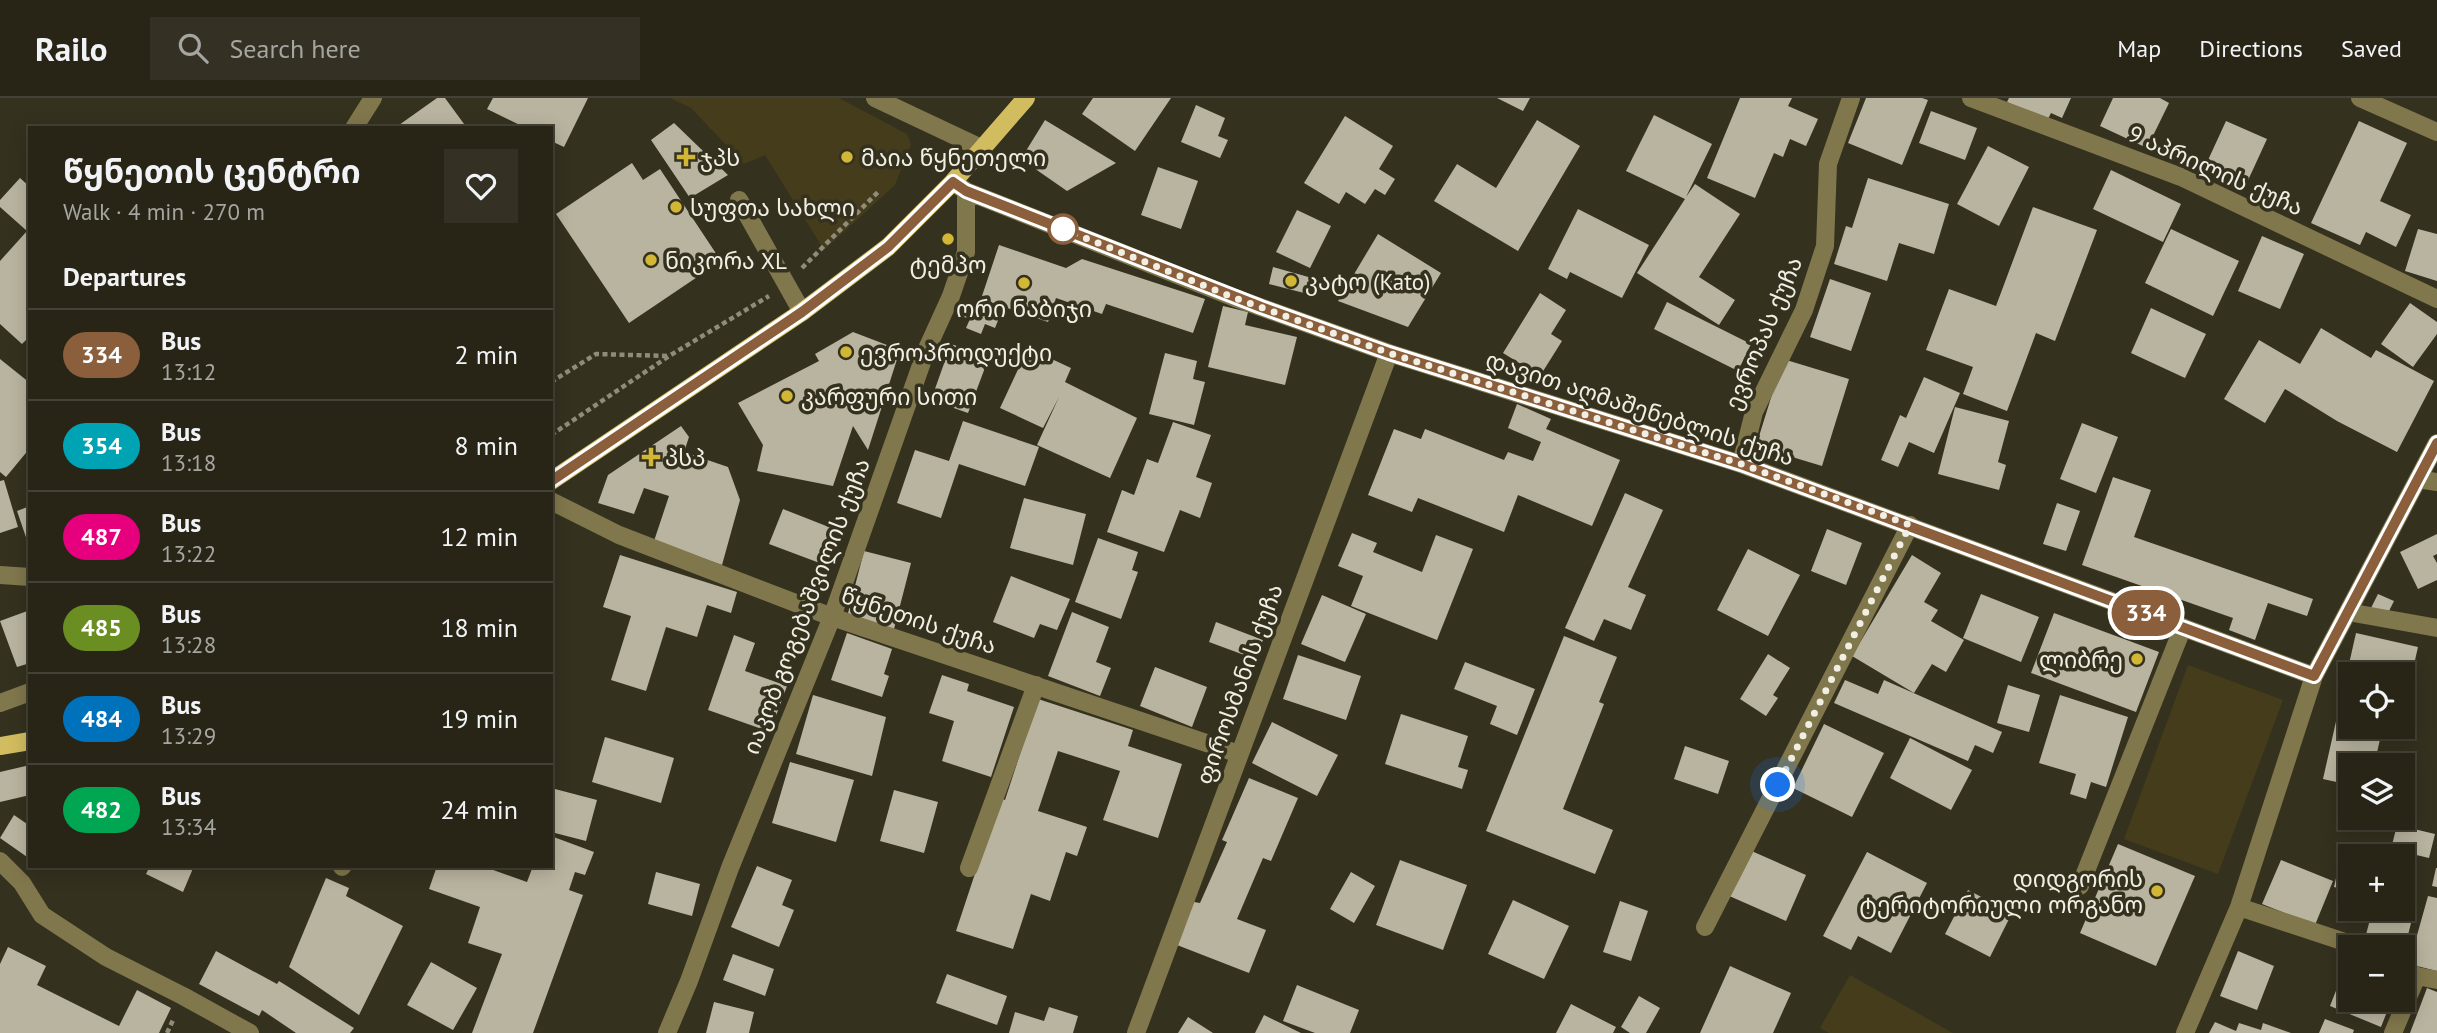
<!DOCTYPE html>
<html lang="en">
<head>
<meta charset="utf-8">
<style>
  body { margin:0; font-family:"PT Sans","Noto Sans Georgian",sans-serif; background:#343124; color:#f1f3f6; height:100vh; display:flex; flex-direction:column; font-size:26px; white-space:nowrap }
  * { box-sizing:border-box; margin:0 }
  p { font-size:23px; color:#a5a5a1 }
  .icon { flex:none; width:38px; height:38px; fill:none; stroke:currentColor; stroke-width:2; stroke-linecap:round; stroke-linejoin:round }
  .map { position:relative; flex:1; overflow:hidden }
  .sheet { position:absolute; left:28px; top:28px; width:525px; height:742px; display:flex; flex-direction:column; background:#282517; border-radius:0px; box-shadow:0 4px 18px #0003,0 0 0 2px #444236 }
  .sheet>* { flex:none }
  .badge { padding:0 14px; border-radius:23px; font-size:24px; line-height:46px }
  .controls { position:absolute; left:2338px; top:564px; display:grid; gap:14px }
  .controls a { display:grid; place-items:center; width:77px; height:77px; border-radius:0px; background:#282517; box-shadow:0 4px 18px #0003,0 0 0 2px #444236; font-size:35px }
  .you { position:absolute; width:35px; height:35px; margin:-18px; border:5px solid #fff; border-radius:50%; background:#1a73e8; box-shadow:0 0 0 10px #1a73e833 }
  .map>.badge { position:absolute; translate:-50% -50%; box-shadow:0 0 0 4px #fff }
  h2 { padding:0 35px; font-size:26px; line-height:63px }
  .round { display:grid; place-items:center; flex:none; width:74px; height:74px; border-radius:0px; background:#343124 }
  .headline { display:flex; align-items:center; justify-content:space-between; height:119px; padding:0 35px }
  h1 { font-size:33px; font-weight:700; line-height:52px }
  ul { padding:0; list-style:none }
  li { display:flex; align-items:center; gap:21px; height:91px; padding:0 35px; border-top:2px solid #444236 }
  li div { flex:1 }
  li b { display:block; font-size:26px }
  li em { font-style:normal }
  li .badge { min-width:77px; font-weight:700; text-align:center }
  header { display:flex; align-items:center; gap:42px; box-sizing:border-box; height:98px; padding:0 35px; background:#282517; border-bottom:2px solid #444236 }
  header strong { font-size:33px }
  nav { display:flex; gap:38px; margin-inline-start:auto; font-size:24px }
  .search { width:490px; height:63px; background:#343124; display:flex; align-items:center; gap:18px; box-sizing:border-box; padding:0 24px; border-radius:0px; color:#a5a5a1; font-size:26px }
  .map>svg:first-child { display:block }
  .green { fill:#443c1a }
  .building { fill:#b9b49f }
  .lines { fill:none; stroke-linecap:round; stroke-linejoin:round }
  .path { stroke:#8f8c7c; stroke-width:4.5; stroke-dasharray:5 3.5; stroke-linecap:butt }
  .minor { stroke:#81774c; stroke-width:18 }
  .major { stroke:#d1bc5f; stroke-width:18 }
  .line-casing { stroke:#fff; stroke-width:16 }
  .line { stroke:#8b5e3c; stroke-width:10 }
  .walk { stroke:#f1efe3; stroke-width:7; stroke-dasharray:0 12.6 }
  .poi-dot { fill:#d2b736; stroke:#35311f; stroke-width:2.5 }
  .stop-dot { fill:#fff; stroke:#8b5e3c; stroke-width:3.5 }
  .labels { text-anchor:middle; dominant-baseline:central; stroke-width:7; stroke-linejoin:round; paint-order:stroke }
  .poi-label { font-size:23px; fill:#f1efe3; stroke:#35311f; text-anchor:start }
  .street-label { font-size:23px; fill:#f1efe3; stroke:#35311f }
</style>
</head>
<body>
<header>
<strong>Railo</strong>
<div class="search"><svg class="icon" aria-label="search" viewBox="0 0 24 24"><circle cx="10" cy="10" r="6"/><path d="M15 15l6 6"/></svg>Search here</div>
<nav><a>Map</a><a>Directions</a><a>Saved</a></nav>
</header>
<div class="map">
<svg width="2437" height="935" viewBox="0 0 2437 935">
  <rect width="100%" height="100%" fill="#35311f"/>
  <!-- green -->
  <path class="green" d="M670,0H839L907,36L911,46L895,87L824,152L765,57L744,66L691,10Z
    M2188,567L2283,602L2218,776L2124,741Z
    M1850,877L1953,935H1829L1820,930Z"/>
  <!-- building -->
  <path class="building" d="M437,0H445L467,30H402L399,27Z
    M493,0H588L564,49L551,43V30H526L487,11Z
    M1093,0H1171L1135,53L1082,16Z
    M1497,0H1530L1523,13Z
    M1740,0H1792L1788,8L1818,21L1806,48L1790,41L1783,59L1774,55L1755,100L1707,80Z
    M1866,0H1922L1928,2L1902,67L1848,45Z
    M2009,0H2071L2062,20L2051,15L2047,23L2007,4Z
    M2113,0H2160L2169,5L2147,50L2100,28Z
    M1196,7L1225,20L1218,38L1228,42L1220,60L1181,44Z
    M1931,13L1977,30L1965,62L1919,45Z
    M1654,17L1712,46L1686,99L1695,86L1740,116L1699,179L1735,202L1719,227L1637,175L1685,101L1626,73Z
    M1345,18L1393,48L1379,71L1395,81L1385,97L1375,91L1365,106L1346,94L1339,106L1304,85Z
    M1045,22L1116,65L1067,93L1021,61Z
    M1537,22L1580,48L1518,153L1434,103L1457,66L1496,90Z
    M2226,23L2267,41L2244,91L2203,73Z
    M2359,23L2407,45L2380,103L2411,117L2396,149L2366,134L2360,147L2311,125Z
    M674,25L728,77L690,100L651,42Z
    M1988,48L2029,69L1999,128L1957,106Z
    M632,65L643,82L660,71L721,163L629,225L556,116Z
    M1158,69L1198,83L1181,131L1141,117Z
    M2111,72L2181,106L2163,144L2093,111Z
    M20,80L30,89V238L22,246L0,226V163L27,133L0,109V102Z
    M1868,80L1949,106L1934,156L1899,145L1887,183L1834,166L1846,128L1852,130Z
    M2033,109L2097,132L2055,243L2036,235L2007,313L1963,296L1973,269L1926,252L1949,191L1996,208Z
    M1578,111L1649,147L1622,200L1570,174L1567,181L1548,171Z
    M1297,112L1331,128L1310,170L1276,154Z
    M2171,131L2239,163L2213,218L2145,185Z
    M2418,131L2437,136V183L2405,173Z
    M1378,136L1441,175L1408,229L1338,203Z
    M2262,138L2304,156L2280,211L2238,193Z
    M999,147L1066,170L1082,161L1205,201L1193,235L1106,206L1102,216L1056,200L1048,224L981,201Z
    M1273,169L1312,180L1308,196L1269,186Z
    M1830,181L1871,195L1851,253L1810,239Z
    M1540,195L1566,212L1551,236L1562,243L1540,278L1503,255Z
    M1667,204L1751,246L1738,273L1654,231Z
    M2410,205L2437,224V236L2413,269L2381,246Z
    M965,207L999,220L995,230L985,226L981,236L966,230L970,221L961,218Z
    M1223,208L1248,214L1245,227L1297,239L1285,287L1208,269Z
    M2151,210L2206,236L2185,280L2131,255Z
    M2321,230L2371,260L2376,252L2434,283L2397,354L2337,323L2285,291L2265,325L2224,301L2259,242L2300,266Z
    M853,234L900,252L868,352L853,328L833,388L757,373L763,347L738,305L819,263L815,256Z
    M951,246L989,259L968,315L931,302Z
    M1028,250L1071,270L1065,284L1137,320L1110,380L1037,347L1059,299L1043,330L1000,310Z
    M1165,255L1197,263L1193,281L1205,284L1194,327L1149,316Z
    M0,261L30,285V350L6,379L0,374Z
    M1783,261L1849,281L1822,368L1756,348Z
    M1924,279L1960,295L1934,355L1909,344L1898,369L1881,362L1900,317L1906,320Z
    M1517,306L1551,321L1546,331L1620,362L1592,428L1518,397L1504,434L1418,400L1412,414L1368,397L1394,331L1421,341L1425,331L1504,362L1508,354L1533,363L1541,344L1508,330Z
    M1955,309L2009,323L1998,364L2006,367L1999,392L1938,376Z
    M963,323L1039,349L1025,388L959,366L941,420L897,405L915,352L949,363Z
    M1173,324L1211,337L1196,379L1212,385L1200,420L1180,412L1164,454L1107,434L1122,392L1134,397L1147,361L1158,365Z
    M2082,325L2118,339L2096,395L2060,381Z
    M681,328L689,339L684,354L728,369L740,402L722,467L654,443L669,398L644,390L634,416L598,405L608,377Z
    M2113,379L2151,392L2134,439L2313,501L2307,518L2268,505L2255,542L2229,532L2233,520L2082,467Z
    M4,382L18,429L0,435V383Z
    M1625,395L1663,412L1628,489L1646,497L1631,532L1604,521L1594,543L1565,530Z
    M1024,400L1086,416L1073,467L1010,450Z
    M2057,405L2080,413L2066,453L2043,446Z
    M30,408V448H29L17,413Z
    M783,411L839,433L825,467L769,446Z
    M1827,431L1862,445L1846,487L1811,473Z
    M1352,435L1377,445L1373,454L1422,474L1436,437L1473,451L1437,542L1351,508L1363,478L1338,468Z
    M2437,436V456L2433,458L2437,465V482L2418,491L2400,454Z
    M1098,440L1138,454L1132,472L1138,474L1121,521L1075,504Z
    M1748,451L1800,477L1768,538L1717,512Z
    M864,453L911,465L894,531L847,519Z
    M620,457L737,494L731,515L707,507L697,539L666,529L646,593L611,582L631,518L603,509Z
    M1912,457L1941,475L1924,504L1938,512L1931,523L1964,542L1946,574L1932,566L1914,595L1852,558Z
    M1011,478L1070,501L1057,532L1040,526L1034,540L993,524Z
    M1981,496L2039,519L2021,564L1963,540Z
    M2378,496L2394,503L2386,519L2370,512Z
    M1322,497L1366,516L1345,564L1301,546Z
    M30,512V565L17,569L0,523Z
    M1072,514L1109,529L1096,564L1111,570L1100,598L1048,578Z
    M2054,515L2159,554L2136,614L2031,575Z
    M1216,524L1263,542L1255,561L1209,544Z
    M847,535L892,551L884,576L889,578L882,599L831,582Z
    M2356,535L2418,549L2404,611L2403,576H2350V628H2383L2376,659L2362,655L2359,667H2350V687L2323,681Z
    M734,537L755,545L745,573L787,588L770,634L708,612Z
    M1564,538L1617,559L1599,604L1604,606L1563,711L1613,732L1595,776L1486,733Z
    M1768,556L1790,570L1773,597L1778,600L1766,618L1740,601Z
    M1298,557L1361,578L1346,622L1283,601Z
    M1465,564L1535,591L1517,637L1490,626L1497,608L1454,591Z
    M1155,569L1207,589L1192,629L1140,608Z
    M942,577L969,586L967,593L1014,609L991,679L942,663L954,623L929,615Z
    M1845,582L1878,596L1884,582L2002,634L1993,655L1975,647L1968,663L1834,605Z
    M2008,587L2040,597L2029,634L1997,625Z
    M813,597L886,619L872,678L796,656Z
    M2060,597L2128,619L2106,689L2091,684L2086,701L2070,696L2076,676L2039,665Z
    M1038,601L1133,632L1128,648L1182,666L1158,740L1103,722L1120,673L1058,653L1038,713L1087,729L1077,758L1066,754L1050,803L1031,796L1013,851L956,833L1000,700L1005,702Z
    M1401,616L1468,638L1458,669L1468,672L1462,691L1385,666Z
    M1272,624L1338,657L1317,698L1252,665Z
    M1824,626L1884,655L1852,719L1793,690Z
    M605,639L674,660L661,705L592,684Z
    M1910,640L1972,672L1951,712L1890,680Z
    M1685,648L1729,663L1718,696L1674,681Z
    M790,664L854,682L836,744L772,725Z
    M30,667V697L0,704V674Z
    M1249,680L1298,700L1271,763L1263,760L1237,821L1266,832L1249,875L1177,847L1194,804L1200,805L1227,744L1222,742Z
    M555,691L597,702L586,743L551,734V704Z
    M894,692L938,704L924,755L880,743Z
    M14,717L30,728V761L0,740Z
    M2397,727L2435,736L2429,760L2391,751Z
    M551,738L594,754L585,777L575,774L569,792L583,797L533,935H472L502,856L468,845L480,809L429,791L437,768H482L527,784L533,768H551Z
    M2118,746L2195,778L2156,868L2080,835Z
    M2343,749L2375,757L2350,758V793L2334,789Z
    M1747,751L1806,777L1786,823L1727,797Z
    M1867,754L1927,785L1891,855L1858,838L1851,852L1823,838Z
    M1400,762L1467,787L1443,852L1376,827Z
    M2281,762L2333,783L2315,827L2262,806Z
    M150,768H194L183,794L146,776Z
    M757,768L792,782L782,807L794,812L779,849L731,829Z
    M2436,770H2437V789L2432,788Z
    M656,774L700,786L692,818L648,806Z
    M1351,774L1375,788L1354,825L1330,811Z
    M326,780L349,790L346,798L403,828L359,917L289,869Z
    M1968,792L2012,815L1990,859L1945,836Z
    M2428,798L2437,800V873L2409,866Z
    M1513,802L1569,828L1544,881L1488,856Z
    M1620,803L1648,813L1631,863L1603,854Z
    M2373,810H2387L2413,817L2405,849L2363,848Z
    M8,849L46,868L37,887L119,928L137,892L171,910L159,935H0V866Z
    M216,853L277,886L279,883L354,930L350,935H296L262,912L259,918L199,886Z
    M2238,853L2274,868L2257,912L2220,898Z
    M733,856L774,871L765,898L723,882Z
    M2348,862L2350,863V901H2392L2381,929L2330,908Z
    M431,864L477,890L453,932L407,907Z
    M1730,868L1791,895L1773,935H1700Z
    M947,876L1007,898L997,927L936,905Z
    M1297,887L1359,912L1350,935H1315L1283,923Z
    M2427,890L2437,894V935H2410Z
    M1639,898L1660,910L1646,935H1630L1621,929Z
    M714,904L754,914L749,935H706Z
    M1571,906L1616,929L1613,935H1556Z
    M1049,909L1078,918L1073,935H1009L1015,914L1044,923Z
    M1264,917L1301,935H1255Z
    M1188,919L1213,935H1178Z
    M2325,921L2354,932L2353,935H2319Z
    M2215,924L2236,933L2239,925L2261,932L2263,925L2291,935H2209Z"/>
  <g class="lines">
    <!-- path -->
    <path class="path" d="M802,170L880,92
      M551,284L596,256L668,258
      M551,337L669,258L769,198
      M167,935L174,920"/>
    <!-- minor -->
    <path class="minor" d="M875,0L983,51
      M1971,0L2181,79L2437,201
      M2360,0L2437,34
      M354,30L373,0
      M953,84L966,93L1235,200L1389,255L1741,366L2314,578
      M739,102L802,214
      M1741,366L1754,314L1804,212L1825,148L1828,66L1851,0
      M2418,381L2437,384
      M551,403L619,437L832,519L1239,656
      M0,477L30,479
      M2348,514L2437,530
      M0,605L30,594
      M0,763L22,785L42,817L106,859L183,898L250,935
      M342,769L343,768
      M969,770L1036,587
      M2080,788L2183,529
      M2239,809L2360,849
      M1705,829L1910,427
      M2403,869L2417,878L2437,882
      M667,935L689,883L730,770L832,519L926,253L951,198L966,154V93
      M1136,935L1389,255
      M2185,935L2239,809L2314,578L2437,345
      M2393,935L2417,878"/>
    <!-- major -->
    <path class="major" d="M551,383L802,214L888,149L953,84L1026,0
      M0,648L30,643"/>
  </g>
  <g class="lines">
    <defs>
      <path id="line" d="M551,383L802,214L888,149L953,84L966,93L1261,209L1389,255L1741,366L2314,578L2437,345"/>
    </defs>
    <!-- line casing -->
    <use href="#line" class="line-casing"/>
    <!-- line -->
    <use href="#line" class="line"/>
    <!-- walk -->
    <path class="walk" d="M1063,131L1235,200L1389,255L1741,366L1910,427L1778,687"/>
  </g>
  <!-- markers -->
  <g class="poi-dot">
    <path d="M682.5 48.5h7v7h7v7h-7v7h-7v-7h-7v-7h7z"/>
    <circle cx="847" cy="59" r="7"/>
    <circle cx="676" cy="109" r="7"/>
    <circle cx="948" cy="141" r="7"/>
    <circle cx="651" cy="162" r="7"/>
    <circle cx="1291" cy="183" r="7"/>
    <circle cx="1024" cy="185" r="7"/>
    <circle cx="846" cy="254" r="7"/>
    <circle cx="787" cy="298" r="7"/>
    <path d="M647.5 348.5h7v7h7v7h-7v7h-7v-7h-7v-7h7z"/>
    <circle cx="2137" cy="561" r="7"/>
    <circle cx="2157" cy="793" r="7"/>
  </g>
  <circle class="stop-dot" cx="1063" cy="131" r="14"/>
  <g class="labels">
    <!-- poi labels -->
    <g class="poi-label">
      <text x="700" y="59">ჯპს</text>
      <text x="861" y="59">მაია წყნეთელი</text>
      <text x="690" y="109">სუფთა სახლი</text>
      <text x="665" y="162">ნიკორა XL</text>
      <text x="948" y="166" text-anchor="middle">ტემპო</text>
      <text x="1305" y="183">კატო (Kato)</text>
      <text x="1024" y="210" text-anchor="middle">ორი ნაბიჯი</text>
      <text x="860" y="254">ევროპროდუქტი</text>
      <text x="801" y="298">კარფური სითი</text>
      <text x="665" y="359">პსპ</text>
      <text x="2123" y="561" text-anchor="end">ლიბრე</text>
      <text x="2143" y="780" text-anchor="end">დიდგორის<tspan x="2143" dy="26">ტერიტორიული ორგანო</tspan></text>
    </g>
    <!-- street labels -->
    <g class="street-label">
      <text transform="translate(2216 72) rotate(24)">9 აპრილის ქუჩა</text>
      <text transform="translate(1763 235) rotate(-67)">ევროპას ქუჩა</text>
      <text transform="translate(1640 310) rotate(18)">დავით აღმაშენებლის ქუჩა</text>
      <text transform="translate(806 508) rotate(-69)">იაკობ გოგებაშვილის ქუჩა</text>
      <text transform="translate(919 522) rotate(19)">წყნეთის ქუჩა</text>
      <text transform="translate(1239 586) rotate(-70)">ფიროსმანის ქუჩა</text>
    </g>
  </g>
</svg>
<div class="controls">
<a><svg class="icon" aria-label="locate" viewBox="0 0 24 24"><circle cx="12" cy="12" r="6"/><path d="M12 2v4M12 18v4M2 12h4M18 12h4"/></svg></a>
<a><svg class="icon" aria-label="layers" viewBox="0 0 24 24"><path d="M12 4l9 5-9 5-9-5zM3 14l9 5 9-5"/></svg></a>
<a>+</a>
<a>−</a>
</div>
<div class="you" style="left:1778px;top:687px"></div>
<b class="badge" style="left:2146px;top:515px;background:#8b5e3c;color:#fff">334</b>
<section class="sheet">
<div class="headline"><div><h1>წყნეთის ცენტრი</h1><p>Walk · 4 min · 270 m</p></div><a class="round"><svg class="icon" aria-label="heart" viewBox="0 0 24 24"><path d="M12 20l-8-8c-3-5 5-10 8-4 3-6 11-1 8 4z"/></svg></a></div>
<h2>Departures</h2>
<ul>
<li><span class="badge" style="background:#8b5e3c;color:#fff">334</span><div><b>Bus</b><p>13:12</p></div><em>2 min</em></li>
<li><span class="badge" style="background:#00a3b4;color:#fff">354</span><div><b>Bus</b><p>13:18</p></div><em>8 min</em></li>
<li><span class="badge" style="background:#e6007e;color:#fff">487</span><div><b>Bus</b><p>13:22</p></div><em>12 min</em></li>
<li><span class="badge" style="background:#6b8e23;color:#fff">485</span><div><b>Bus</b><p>13:28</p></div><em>18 min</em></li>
<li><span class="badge" style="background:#0072bc;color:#fff">484</span><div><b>Bus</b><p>13:29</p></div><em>19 min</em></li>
<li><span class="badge" style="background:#00a651;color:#fff">482</span><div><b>Bus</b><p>13:34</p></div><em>24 min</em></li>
</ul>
</section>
</div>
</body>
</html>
